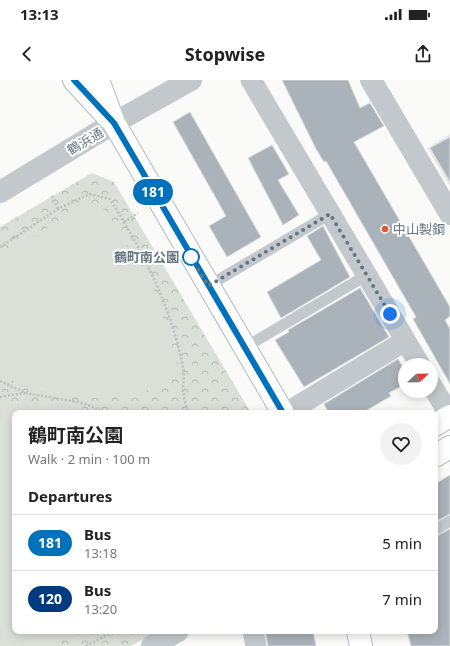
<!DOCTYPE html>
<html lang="en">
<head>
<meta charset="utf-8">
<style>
  body { margin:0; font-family:"Noto Sans","Noto Sans JP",sans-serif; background:#f2f2f2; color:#222; height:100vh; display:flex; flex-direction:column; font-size:15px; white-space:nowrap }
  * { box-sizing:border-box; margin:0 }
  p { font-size:13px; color:#767676 }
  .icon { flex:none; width:22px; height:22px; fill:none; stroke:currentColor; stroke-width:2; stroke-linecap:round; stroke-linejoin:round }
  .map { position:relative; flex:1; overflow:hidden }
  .details { position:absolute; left:12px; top:330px; width:426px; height:224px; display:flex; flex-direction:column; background:#fff; border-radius:8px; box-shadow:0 2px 10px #0003 }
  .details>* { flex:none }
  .badge { padding:0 8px; border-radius:13px; font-size:14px; line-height:26px }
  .needle { width:26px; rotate:68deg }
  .fabs { position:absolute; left:398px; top:278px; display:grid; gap:8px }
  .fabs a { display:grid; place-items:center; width:40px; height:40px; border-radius:50%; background:#fff; box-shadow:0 2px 10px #0003; font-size:20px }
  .you { position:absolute; width:20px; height:20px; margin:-10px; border:3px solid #fff; border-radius:50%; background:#1a73e8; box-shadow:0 0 0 6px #1a73e833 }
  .map>.badge { position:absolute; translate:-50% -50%; box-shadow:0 0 0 2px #fff }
  h2 { padding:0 16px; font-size:15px; line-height:36px }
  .round { display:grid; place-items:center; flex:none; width:42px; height:42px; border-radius:21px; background:#f2f2f2 }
  .overview { display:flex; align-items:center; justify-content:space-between; height:68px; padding:0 16px }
  h1 { font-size:19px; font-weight:700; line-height:30px }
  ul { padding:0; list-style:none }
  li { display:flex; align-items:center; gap:12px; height:56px; padding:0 16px; border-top:1px solid #e0e0e0 }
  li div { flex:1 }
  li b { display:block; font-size:15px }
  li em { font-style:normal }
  li .badge { min-width:44px; font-weight:700; text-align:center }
  .status { display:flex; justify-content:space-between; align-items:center; height:28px; padding:0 20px; background:#fff; direction:ltr }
  .status svg { height:11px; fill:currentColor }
  header { display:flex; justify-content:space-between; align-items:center; height:52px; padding:0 16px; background:#fff; font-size:18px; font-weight:700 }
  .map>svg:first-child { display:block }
  .built { fill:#e8e9e9 }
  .forest { fill:url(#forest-crowns) }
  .pitch { fill:#dadfd7 }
  .building { fill:#aab3b9; stroke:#dcdcda }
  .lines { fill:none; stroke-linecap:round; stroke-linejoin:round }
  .primary-casing { stroke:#b5babe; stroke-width:24 }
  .path { stroke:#bbbfc2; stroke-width:2.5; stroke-dasharray:2 2; stroke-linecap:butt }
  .service { stroke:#c3c8cc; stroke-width:11 }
  .minor { stroke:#c3c8cc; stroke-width:21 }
  .tertiary { stroke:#c3c8cc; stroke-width:22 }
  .primary { stroke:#fff; stroke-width:22 }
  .line-casing { stroke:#fff; stroke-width:9 }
  .line { stroke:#0072bc; stroke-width:6 }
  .walk { stroke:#657683; stroke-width:4; stroke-dasharray:0 7.2 }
  .poi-dot { fill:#e4572e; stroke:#fff; stroke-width:1.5 }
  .stop-dot { fill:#fff; stroke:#0072bc; stroke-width:2 }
  .labels { text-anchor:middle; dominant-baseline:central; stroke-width:4; stroke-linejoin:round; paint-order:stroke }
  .street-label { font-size:13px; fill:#657683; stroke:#fff }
  .poi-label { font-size:13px; fill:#657683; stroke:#fff; text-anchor:start }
  .stop-label { font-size:13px; font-weight:bold; fill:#657683; stroke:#fff; text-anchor:end }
</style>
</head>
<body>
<div class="status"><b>13:13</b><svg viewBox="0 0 49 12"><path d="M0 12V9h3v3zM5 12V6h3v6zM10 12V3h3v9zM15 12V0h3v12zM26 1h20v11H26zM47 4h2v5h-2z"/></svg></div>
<header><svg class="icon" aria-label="back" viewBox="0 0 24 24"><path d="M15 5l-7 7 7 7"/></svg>Stopwise<svg class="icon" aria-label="share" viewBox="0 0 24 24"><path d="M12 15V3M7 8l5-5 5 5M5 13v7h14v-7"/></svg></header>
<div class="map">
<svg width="450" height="566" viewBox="0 0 450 566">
  <defs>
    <pattern id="forest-crowns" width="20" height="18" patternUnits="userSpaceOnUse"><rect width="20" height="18" fill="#dadfd7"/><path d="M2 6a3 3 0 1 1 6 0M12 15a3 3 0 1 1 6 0" fill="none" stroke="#b4b9b4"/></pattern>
  </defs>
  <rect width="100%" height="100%" fill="#fafaf8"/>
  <!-- built -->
  <path class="built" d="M450,54V107L427,68Z"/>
  <!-- forest -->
  <path class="forest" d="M92,93L114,102L251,333H15V551H157L131,566H0V147Z"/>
  <!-- pitch -->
  <path class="pitch" d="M84,125L106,130L157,216L180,294C165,302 150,310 133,315C126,317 118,317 112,317C72,320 34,314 0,294V177Z
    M8,322L60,324L94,333H15V551H86L49,566H0V323Z"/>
  <!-- building -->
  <path class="building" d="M282,0H348L360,28L370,23L384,46L354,62L450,227V236L445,240L450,249V304L413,239L416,237L326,81L324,82L316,69Z
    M190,32L261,157L227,177L209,146L226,136L173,42Z
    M450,57V102L430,68Z
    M272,65L289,94L278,100L299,135L283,145L248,78Z
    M323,146L350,197L281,238L267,212L321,180L307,156Z
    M360,208L389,257L304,307L275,260L289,252L288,250Z
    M398,279L405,291V304L389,313L391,316L362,333H329L324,324Z
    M450,395V434L435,442V404Z
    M450,449V566H411L407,551H435V457Z
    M265,551H313L316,566H268Z"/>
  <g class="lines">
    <defs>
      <path id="primary" d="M74,0L109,38
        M98,0L114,43L283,333
        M435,345L450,336
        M435,376L450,367
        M358,551L361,566"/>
    </defs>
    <!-- primary casing -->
    <use href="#primary" class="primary-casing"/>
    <!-- path -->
    <path class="path" d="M52,116L58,129
      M124,142L138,133
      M0,167L58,129L89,114L110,119C143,172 171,226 183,287C185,294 183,302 183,309C184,317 186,325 187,333
      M0,301L26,313L83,323L108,333
      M0,317L25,313
      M86,566L115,551"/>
    <!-- service -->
    <path class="service" d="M208,206L330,134
      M244,268L367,195
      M435,450L450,441"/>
    <!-- minor -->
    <path class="minor" d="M251,0L420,285
      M431,304L450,336
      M286,333L405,261
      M253,551L256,566"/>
    <!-- tertiary -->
    <path class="tertiary" d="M371,0L450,134
      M0,112L114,43L191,0
      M152,566L178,551"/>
    <!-- primary -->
    <use href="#primary" class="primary"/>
  </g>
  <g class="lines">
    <defs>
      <path id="line" d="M74,0L114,43L283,333"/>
    </defs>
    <!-- line casing -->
    <use href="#line" class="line-casing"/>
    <!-- line -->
    <use href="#line" class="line"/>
    <!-- walk -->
    <path class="walk" d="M191,177L208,206L330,134L390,234"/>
  </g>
  <!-- markers -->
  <circle class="poi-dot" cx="385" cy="149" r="4"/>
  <circle class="stop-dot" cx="191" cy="177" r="8"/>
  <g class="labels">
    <!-- street labels -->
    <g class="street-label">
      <text transform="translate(85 61) rotate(-31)">鶴浜通</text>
    </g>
    <!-- poi labels -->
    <g class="poi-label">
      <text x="393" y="149">中山製鋼</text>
    </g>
    <!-- stop labels -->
    <g class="stop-label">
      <text x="179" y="177">鶴町南公園</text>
    </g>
  </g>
</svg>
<div class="fabs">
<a><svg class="needle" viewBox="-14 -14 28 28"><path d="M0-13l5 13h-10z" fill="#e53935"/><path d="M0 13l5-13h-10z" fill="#767676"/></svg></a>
</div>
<div class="you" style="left:390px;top:234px"></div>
<b class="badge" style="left:153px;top:112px;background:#0072bc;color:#fff">181</b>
<section class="details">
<div class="overview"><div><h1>鶴町南公園</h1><p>Walk · 2 min · 100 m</p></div><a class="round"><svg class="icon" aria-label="heart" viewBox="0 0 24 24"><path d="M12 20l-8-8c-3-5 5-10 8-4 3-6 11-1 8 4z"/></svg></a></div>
<h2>Departures</h2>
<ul>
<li><span class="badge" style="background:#0072bc;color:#fff">181</span><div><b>Bus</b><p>13:18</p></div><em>5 min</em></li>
<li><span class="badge" style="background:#003b80;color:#fff">120</span><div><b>Bus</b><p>13:20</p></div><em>7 min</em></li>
</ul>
</section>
</div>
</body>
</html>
